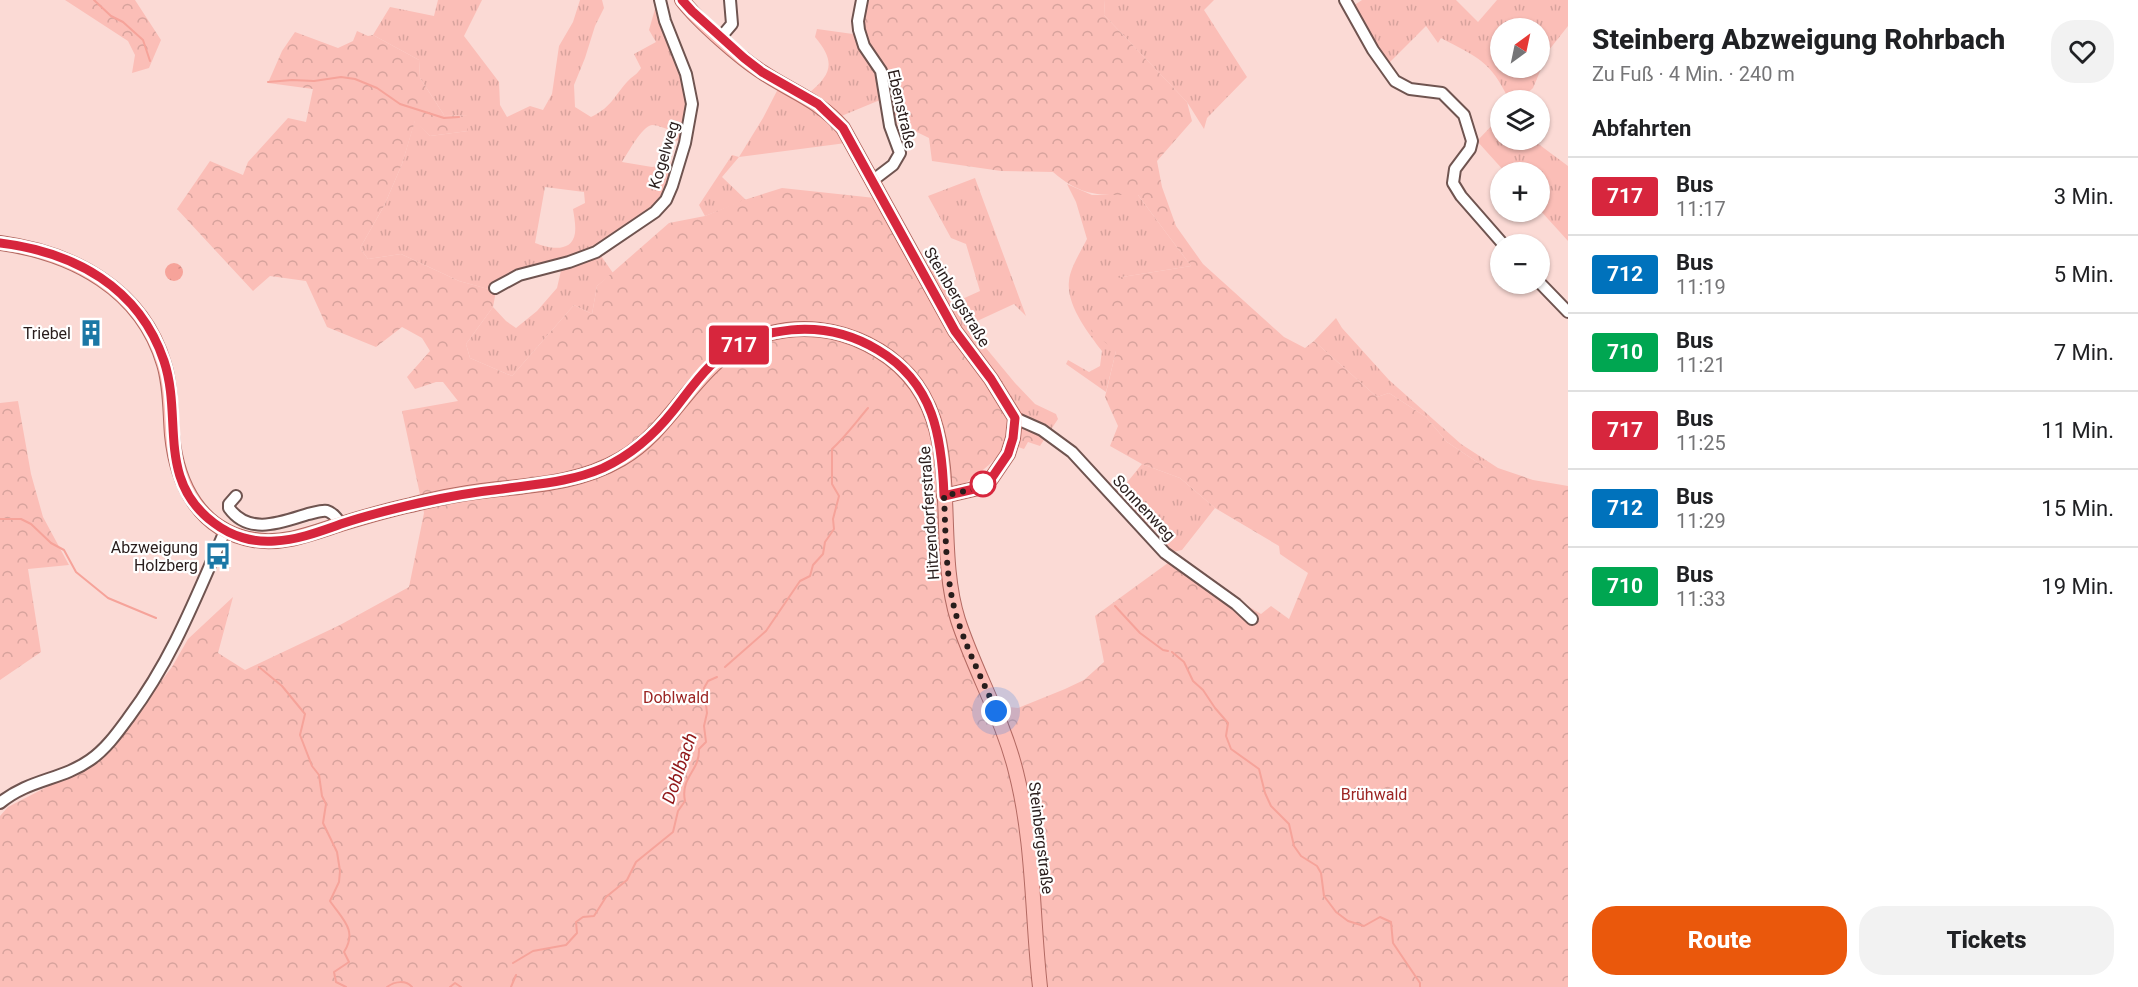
<!DOCTYPE html>
<html lang="de">
<head>
<meta charset="utf-8">
<style>
  body { margin:0; font-family:Roboto,sans-serif; background:#f2f2f2; color:#202124; height:100vh; display:flex; flex-direction:column; font-size:22px; white-space:nowrap }
  * { box-sizing:border-box; margin:0 }
  p { font-size:20px; color:#757577 }
  .icon { flex:none; width:33px; height:33px; fill:none; stroke:currentColor; stroke-width:2; stroke-linecap:round; stroke-linejoin:round }
  .map { position:relative; flex:1; overflow:hidden }
  .panel { display:flex; flex-direction:column; background:#fff; width:570px }
  .panel>* { flex:none }
  .badge { padding:0 12px; border-radius:4px; font-size:21px; line-height:39px }
  .needle { width:39px; rotate:33deg }
  .controls { position:absolute; left:1490px; top:18px; display:grid; gap:12px }
  .controls a { display:grid; place-items:center; width:60px; height:60px; border-radius:50%; background:#fff; box-shadow:0 2px 4px #0004; font-size:30px }
  .you { position:absolute; width:30px; height:30px; margin:-15px; border:4px solid #fff; border-radius:50%; background:#1a73e8; box-shadow:0 0 0 9px #1a73e833 }
  .map>.badge { position:absolute; translate:-50% -50%; box-shadow:0 0 0 3px #fff }
  h2 { padding:0 24px; font-size:22px; line-height:54px }
  .round { display:grid; place-items:center; flex:none; width:63px; height:63px; border-radius:24px; background:#f2f2f2 }
  .overview { display:flex; align-items:center; justify-content:space-between; height:102px; padding:0 24px }
  h1 { font-size:28px; font-weight:800; line-height:45px }
  .cta { display:flex; gap:12px; margin-top:auto; padding:12px 24px }
  .cta a { flex:1; height:69px; border-radius:24px; background:#ea580c; color:#fff; font-size:24px; font-weight:800; line-height:69px; text-align:center }
  .cta a+a { background:#f2f2f2; color:#202124 }
  ul { padding:0; list-style:none }
  li { display:flex; align-items:center; gap:18px; height:78px; padding:0 24px; border-top:2px solid #e0e0e0 }
  li div { flex:1 }
  li b { display:block; font-size:22px }
  li em { font-style:normal }
  li .badge { min-width:66px; font-weight:700; text-align:center }
  main { display:flex; flex:1; min-height:0 }
  .map>svg:first-child { display:block }
  .grass { fill:url(#grass-tufts); fill-rule:evenodd }
  .forest { fill:url(#forest-crowns) }
  .water { fill:url(#water-ripples) }
  .lines { fill:none; stroke-linecap:round; stroke-linejoin:round }
  .stream { stroke:#f6a39a; stroke-width:2 }
  .minor-casing { stroke:#6f5450; stroke-width:14 }
  .major-casing { stroke:#b26962; stroke-width:16 }
  .minor { stroke:#fff; stroke-width:10 }
  .major { stroke:#fdbeb7; stroke-width:14 }
  .line-casing { stroke:#fff; stroke-width:14 }
  .line { stroke:#d7263d; stroke-width:9 }
  .walk { stroke:#291d1c; stroke-width:6; stroke-dasharray:0 10.8 }
  .stop-dot { fill:#fff; stroke:#d7263d; stroke-width:3 }
  .labels { text-anchor:middle; dominant-baseline:central; stroke-width:4.5; stroke-linejoin:round; paint-order:stroke }
  .street-label { font-size:16px; fill:#291d1c; stroke:#fff }
  .poi-label { font-size:16px; fill:#291d1c; stroke:#fff; text-anchor:end }
  .park-label { font-size:16px; fill:#9c2523; stroke:#fff }
  .water-label { font-size:18px; font-style:italic; fill:#901718; stroke:#fff }
</style>
</head>
<body>
<main>
<div class="map">
<svg width="1568" height="987" viewBox="0 0 1568 987">
  <defs>
    <pattern id="grass-tufts" width="24" height="20" patternUnits="userSpaceOnUse" patternTransform="scale(1.5)"><rect width="24" height="20" fill="#fbbeb7"/><path d="M3 7l-1-3M5 7V3M7 7l1-3M15 17l-1-3M17 17v-4M19 17l1-3" fill="none" stroke="#d7a39d"/></pattern>
    <pattern id="forest-crowns" width="20" height="18" patternUnits="userSpaceOnUse" patternTransform="scale(1.5)"><rect width="20" height="18" fill="#fbbeb7"/><path d="M2 6a3 3 0 1 1 6 0M12 15a3 3 0 1 1 6 0" fill="none" stroke="#d7a39d"/></pattern>
    <pattern id="water-ripples" width="26" height="14" patternUnits="userSpaceOnUse" patternTransform="scale(1.5)"><rect width="26" height="14" fill="#f6a39a"/><path d="M2 4q2-2 4 0t4 0M15 11q2-2 4 0t4 0" fill="none" stroke="#d38c84"/></pattern>
  </defs>
  <rect width="100%" height="100%" fill="#fbdad5"/>
  <!-- grass -->
  <path class="grass" d="M438,0H482L464,36L499,82L500,105L507,117L530,106L543,110L552,94L559,46L573,22L580,0H602L604,8L595,26L585,58L574,85L575,107L591,117C614,106 615,93 631,78C636,74 638,73 641,68L634,54L656,42L649,30L655,9L657,10L667,31L690,104L680,141L674,140L675,131C668,130 659,125 652,125C642,126 628,153 622,162L652,167L666,165L677,166L665,199L604,245L488,289L459,281L401,254L368,259L360,248L384,206L402,164L415,120L430,136L468,131V116L444,115L420,78L419,60L373,35L390,7L434,16ZM545,187L584,192L585,203L573,209C574,216 576,225 575,233C572,254 548,248 535,243Z
    M1105,0H1214L1204,10L1247,77L1207,118L1204,129L1187,102L1104,15Z
    M1362,0H1456L1478,22L1497,0H1568V26L1549,50L1533,88L1520,100H1509C1491,61 1477,57 1441,38L1438,43L1426,26L1386,66L1350,8ZM1500,28H1539V68H1500Z
    M817,29L853,34L881,81L880,100L839,117L809,93C833,73 835,61 815,37Z
    M779,87L826,114L846,143L739,157L722,177L746,200L705,216L699,205L732,155L739,157L763,118Z
    M1500,117V140H1533L1568,166V241L1539,209V172H1505L1477,141Z
    M975,178L1026,316L1014,304L975,322L971,330L1015,383L1035,404L1056,414L1058,419L1050,431L1016,413L968,344L924,270L940,261L960,300L980,291L966,244L951,238L928,196Z
    M1067,184L1092,195H1138L1191,266L1122,277L1116,351L1106,392L1066,364L1068,360L1089,372L1100,366L1102,351C1089,334 1066,305 1069,281C1070,268 1081,251 1087,239L1076,202Z
    M599,253L613,273L597,286L592,314L574,305L512,376L470,358L466,344L493,307L506,321L516,328L537,311L557,288L562,266Z
    M1336,318L1342,328L1389,380L1461,444L1498,468H1486L1447,442L1426,417L1389,393L1377,397L1314,341Z
    M1142,464L1180,478L1215,508L1182,550L1173,552L1161,541L1169,534L1152,518L1145,524L1128,507L1137,498L1125,485Z"/>
  <!-- forest -->
  <path class="forest" d="M65,0H135L161,40L149,68L132,73L135,55L128,41Z
    M860,0H1105L1104,15L1187,102L1192,121L1157,161L1162,187L1176,226L1203,264L1284,337L1305,348L1314,341L1377,397L1389,393L1426,417L1447,442L1486,468H1498L1533,480L1568,486V987H1046L1023,772L1002,711L1009,707L1018,708L1065,689L1084,680L1104,662L1095,616L1172,560L1261,614L1271,606L1289,619L1308,573L1280,554L1279,546L1215,508L1180,478L1142,464L1110,446L1118,426L1105,397L1116,351L1091,331L1098,316L1092,285L1122,277L1191,266L1138,195C1101,195 1083,198 1053,172L1001,171L932,161L929,138L886,117L880,100L881,81L853,34Z
    M357,31L368,36L373,35L419,60L420,78L444,115L468,116V131L430,136L415,121L402,164L384,206L360,248L368,259L401,254L459,281L496,291L493,307L466,344L470,358L512,376L574,305L592,314L597,286L669,223L705,216L741,201L782,188L875,198L1011,418C1011,424 1011,431 1010,437C1000,464 959,487 936,502L951,602L1011,761L1021,821L1035,987H0V816L8,807L101,759L172,667L188,639L233,597L218,653L245,670L340,625L409,587L424,513L402,411L458,401L443,382H436L415,389L407,377L430,351L422,338L402,327L376,347L327,327L306,281L270,276L253,291L177,209L210,161L243,175L248,162L288,118L306,122L313,89L268,83L282,51L295,32L338,48L353,41Z
    M18,401L31,474L43,517L69,565L28,569L41,652L0,680V403Z
    M1020,425L1047,435L1040,446L1028,442L1024,449L1015,446Z"/>
  <!-- water -->
  <path class="water" d="M165 272a9 9 0 1 1 18 0a9 9 0 1 1-18 0Z"/>
  <g class="lines">
    <!-- stream -->
    <path class="stream" d="M94,0L111,16L123,22L143,40L150,61
      M268,82L292,80L314,81L341,77L355,79L377,88L400,104L444,118L459,117
      M0,519H21L31,524L51,543L64,550L76,572L108,598L156,618
      M1115,606L1140,633L1163,650L1168,651
      M1172,652L1184,662L1193,681L1203,690L1215,708L1228,723L1226,736L1231,749L1259,769L1265,793L1271,806L1289,824L1294,846L1301,856L1317,866L1321,873L1324,896L1336,912L1348,921L1364,926L1380,917L1391,922L1393,943L1420,983V987
      M259,667L282,686L305,714L300,735L312,766L319,775L322,796L326,804L323,823L337,852L340,871L339,882L330,901C342,919 358,930 344,952L349,962L334,972L336,982L346,987
      M725,667L766,631L800,581L810,576L813,565L823,554L825,542L834,529L833,519L839,496L832,484V449C846,436 856,422 868,408
      M513,963L533,951L566,945L577,933L576,922L583,917L594,916L606,897L627,880L636,862L673,832L678,811L685,801C680,777 700,771 699,749L706,742L704,726L707,713L704,688L708,681L717,677
      M387,987C395,981 406,980 412,987
      M450,987L455,983L461,987
      M511,987L516,975"/>
    <defs>
      <path id="minor" d="M862,0L858,21L859,30L864,46L881,71L890,126L900,153L893,165L872,181
        M1345,0L1373,50L1395,81L1410,89L1442,93L1464,115L1472,141L1470,149L1455,169L1453,183L1461,196L1503,244
        M721,37L732,24L730,0
        M1539,282L1568,312
        M495,288L519,275L569,262L596,252L655,212L666,200L672,186L685,143L692,104L686,74L665,21L660,0
        M1015,418L1042,430L1072,452L1165,553L1236,604L1252,619
        M236,496L229,504V508C249,536 282,522 308,514C314,513 321,510 327,511C334,513 337,519 341,524
        M0,803C29,779 62,780 90,760C106,749 118,732 129,717C173,658 196,597 225,531"/>
      <path id="major" d="M682,0C698,21 740,58 762,72C792,92 819,100 843,128L955,331L991,379L1015,418L1013,438L1008,454L991,479L974,489L944,496
        M0,243C73,253 142,289 164,364C171,387 170,411 172,435C177,485 200,531 254,540C284,545 313,533 341,524C364,517 387,510 411,505C434,499 458,494 482,491C530,485 578,484 621,459C681,424 696,352 771,333C803,325 837,329 867,344C978,399 928,525 958,620C975,672 1003,719 1016,772C1034,842 1032,916 1040,987"/>
    </defs>
    <!-- minor casing -->
    <use href="#minor" class="minor-casing"/>
    <!-- major casing -->
    <use href="#major" class="major-casing"/>
    <!-- minor -->
    <use href="#minor" class="minor"/>
    <!-- major -->
    <use href="#major" class="major"/>
  </g>
  <g class="lines">
    <defs>
      <path id="line" d="M0,243C74,252 139,287 164,361C183,418 156,480 214,523C231,536 253,543 275,541C298,540 321,531 344,523C368,515 393,509 419,503C446,497 474,492 502,489C536,484 571,482 603,468C631,455 654,435 673,411C685,396 696,380 710,366C756,323 825,318 878,350C934,383 942,437 944,496L974,489L991,479L1008,454L1013,438L1015,418L991,379L955,331L843,128L818,104L762,72L744,58L692,11L682,0"/>
    </defs>
    <!-- line casing -->
    <use href="#line" class="line-casing"/>
    <!-- line -->
    <use href="#line" class="line"/>
    <!-- walk -->
    <path class="walk" d="M983,484L974,489L944,496C946,538 945,581 958,621C968,652 983,681 996,711"/>
  </g>
  <!-- icons -->
  <defs>
    <symbol id="building-bare" viewBox="-9 -9 18 18"><path d="M-4-6H4V6H1V3H-1V6H-4ZM-2.5-4.3h1.7v1.8h-1.7ZM.8-4.3h1.7v1.8H.8ZM-2.5-1h1.7V.8h-1.7ZM.8-1h1.7V.8H.8Z" fill="#1b77a5" stroke="#fff" stroke-width="2.5" paint-order="stroke"/></symbol>
    <symbol id="bus-bare" viewBox="-9 -9 18 18"><path d="M-5-6H5V4H4V6H2V4H-2V6H-4V4H-5ZM-3.5-4V0h7V-4ZM-3.5 1.2v1.5H-2V1.2ZM2 1.2v1.5H3.5V1.2Z" fill="#1b77a5" stroke="#fff" stroke-width="2.5" paint-order="stroke"/></symbol>
  </defs>
  <g fill-rule="evenodd">
    <use href="#building-bare" x="72" y="314" width="38" height="38"/>
    <use href="#bus-bare" x="199" y="537" width="38" height="38"/>
  </g>
  <!-- markers -->
  <circle class="stop-dot" cx="983" cy="484" r="12"/>
  <g class="labels">
    <!-- street labels -->
    <g class="street-label">
      <text transform="translate(902 109) rotate(77)">Ebenstraße</text>
      <text transform="translate(664 155) rotate(-73)">Kogelweg</text>
      <text transform="translate(957 297) rotate(59)">Steinbergstraße</text>
      <text transform="translate(1144 508) rotate(47)">Sonnenweg</text>
      <text transform="translate(929 513) rotate(-94)">Hitzendorferstraße</text>
      <text transform="translate(1041 838) rotate(83)">Steinbergstraße</text>
    </g>
    <!-- poi labels -->
    <g class="poi-label">
      <text x="71" y="333">Triebel</text>
      <text x="198" y="547">Abzweigung<tspan x="198" dy="18">Holzberg</tspan></text>
    </g>
    <!-- park labels -->
    <g class="park-label">
      <text x="676" y="697">Doblwald</text>
      <text x="1374" y="794">Brühwald</text>
    </g>
    <!-- water labels -->
    <g class="water-label">
      <text transform="translate(679 768) rotate(-71)">Doblbach</text>
    </g>
  </g>
</svg>
<div class="controls">
<a><svg class="needle" viewBox="-14 -14 28 28"><path d="M0-13l5 13h-10z" fill="#e53935"/><path d="M0 13l5-13h-10z" fill="#757577"/></svg></a>
<a><svg class="icon" aria-label="layers" viewBox="0 0 24 24"><path d="M12 4l9 5-9 5-9-5zM3 14l9 5 9-5"/></svg></a>
<a>+</a>
<a>−</a>
</div>
<div class="you" style="left:996px;top:711px"></div>
<b class="badge" style="left:739px;top:345px;background:#d7263d;color:#fff">717</b>
</div>
<section class="panel">
<div class="overview"><div><h1>Steinberg Abzweigung Rohrbach</h1><p>Zu Fuß · 4 Min. · 240 m</p></div><a class="round"><svg class="icon" aria-label="heart" viewBox="0 0 24 24"><path d="M12 20l-8-8c-3-5 5-10 8-4 3-6 11-1 8 4z"/></svg></a></div>
<h2>Abfahrten</h2>
<ul>
<li><span class="badge" style="background:#d7263d;color:#fff">717</span><div><b>Bus</b><p>11:17</p></div><em>3 Min.</em></li>
<li><span class="badge" style="background:#0072bc;color:#fff">712</span><div><b>Bus</b><p>11:19</p></div><em>5 Min.</em></li>
<li><span class="badge" style="background:#00a651;color:#fff">710</span><div><b>Bus</b><p>11:21</p></div><em>7 Min.</em></li>
<li><span class="badge" style="background:#d7263d;color:#fff">717</span><div><b>Bus</b><p>11:25</p></div><em>11 Min.</em></li>
<li><span class="badge" style="background:#0072bc;color:#fff">712</span><div><b>Bus</b><p>11:29</p></div><em>15 Min.</em></li>
<li><span class="badge" style="background:#00a651;color:#fff">710</span><div><b>Bus</b><p>11:33</p></div><em>19 Min.</em></li>
</ul>
<div class="cta"><a>Route</a><a>Tickets</a></div>
</section>
</main>
</body>
</html>
